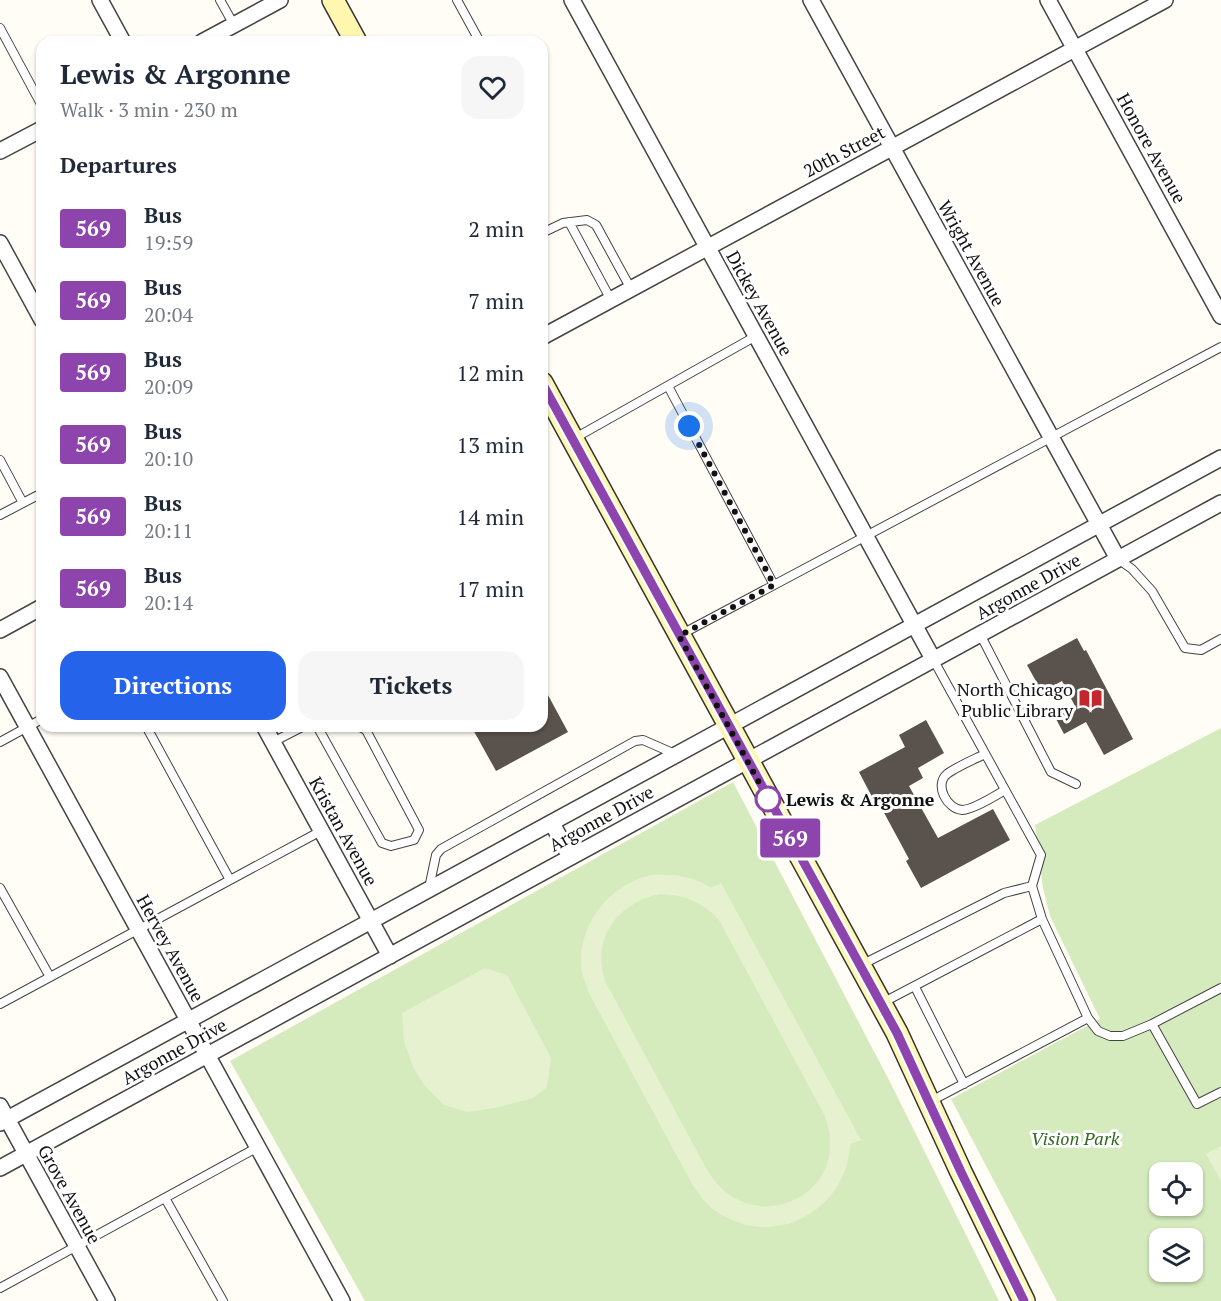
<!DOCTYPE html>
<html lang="en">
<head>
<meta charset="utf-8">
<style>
  body { margin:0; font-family:"PT Serif",serif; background:#f6f6f7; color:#1f2937; height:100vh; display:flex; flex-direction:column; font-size:22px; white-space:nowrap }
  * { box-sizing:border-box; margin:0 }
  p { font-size:20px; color:#747a83 }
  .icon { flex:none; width:33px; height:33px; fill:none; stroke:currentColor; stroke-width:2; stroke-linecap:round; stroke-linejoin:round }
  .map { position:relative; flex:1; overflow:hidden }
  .sheet { position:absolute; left:36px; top:36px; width:512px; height:696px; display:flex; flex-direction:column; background:#fff; border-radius:18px; box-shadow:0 2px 4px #0004 }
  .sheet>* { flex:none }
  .badge { padding:0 12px; border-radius:4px; font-size:21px; line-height:39px }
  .tools { position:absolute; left:1149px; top:1162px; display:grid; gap:12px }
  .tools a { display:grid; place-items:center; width:54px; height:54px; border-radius:12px; background:#fff; box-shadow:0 2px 4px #0004; font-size:30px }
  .you { position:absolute; width:30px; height:30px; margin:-15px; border:4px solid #fff; border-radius:50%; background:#1a73e8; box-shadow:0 0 0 9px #1a73e833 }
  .map>.badge { position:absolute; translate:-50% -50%; box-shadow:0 0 0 3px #fff }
  h2 { padding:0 24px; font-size:22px; line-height:54px }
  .round { display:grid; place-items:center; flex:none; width:63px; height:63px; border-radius:18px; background:#f6f6f7 }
  .head { display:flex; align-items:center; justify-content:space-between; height:102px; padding:0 24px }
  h1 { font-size:28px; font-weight:700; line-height:45px }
  .action { display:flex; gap:12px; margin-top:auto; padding:12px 24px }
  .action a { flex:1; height:69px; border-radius:18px; background:#2563eb; color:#fff; font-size:24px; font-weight:700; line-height:69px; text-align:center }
  .action a+a { background:#f6f6f7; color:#1f2937 }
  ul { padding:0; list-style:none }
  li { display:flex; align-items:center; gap:18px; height:72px; padding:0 24px }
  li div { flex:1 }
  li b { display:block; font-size:22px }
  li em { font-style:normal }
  li .badge { min-width:66px; font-weight:700; text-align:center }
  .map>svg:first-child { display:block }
  .green { fill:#d5ebbd; fill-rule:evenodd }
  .pitch { fill:#e6f2cf; fill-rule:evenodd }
  .building { fill:#5a524d }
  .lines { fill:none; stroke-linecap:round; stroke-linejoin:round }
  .lane-casing { stroke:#444; stroke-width:10 }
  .street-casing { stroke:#444; stroke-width:18 }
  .secondary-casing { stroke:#333; stroke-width:24 }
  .lane { stroke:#fff; stroke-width:8 }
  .street { stroke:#fff; stroke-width:15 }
  .secondary { stroke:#fff6b0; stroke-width:21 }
  .line-casing { stroke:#fff; stroke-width:14 }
  .line { stroke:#8e44ad; stroke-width:9 }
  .walk { stroke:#111; stroke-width:6; stroke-dasharray:0 10.8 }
  .stop-dot { fill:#fff; stroke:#8e44ad; stroke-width:3 }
  .labels { text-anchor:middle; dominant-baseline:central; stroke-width:6; stroke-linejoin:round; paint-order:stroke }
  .street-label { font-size:18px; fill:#111; stroke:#fff }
  .poi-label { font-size:18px; fill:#111; stroke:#fff; text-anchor:end }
  .stop-label { font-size:18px; font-weight:bold; fill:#111; stroke:#fff; text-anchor:start }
  .park-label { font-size:18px; font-style:italic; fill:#2f6b1f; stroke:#fff }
</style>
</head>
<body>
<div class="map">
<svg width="1221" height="1301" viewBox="0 0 1221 1301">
  <rect width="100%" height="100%" fill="#fffdf5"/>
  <!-- green -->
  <path class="green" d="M1221,728V1301H1057L951,1099L1100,1019L1050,916L1043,888L1035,825ZM1160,1173H1192V1206H1160ZM1160,1239H1192V1272H1160Z
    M733,782L890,1082L999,1301H365L230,1061Z"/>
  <!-- pitch -->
  <path class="pitch" d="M652,875C674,874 693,876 711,888L721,883L861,1140L850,1144C848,1205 783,1246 728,1218C710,1210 699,1196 690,1180L590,995C587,987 584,980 582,972C575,927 609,884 652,875ZM660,894C683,894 703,902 719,920L825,1116C855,1197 748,1244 706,1168L605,981C591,937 618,903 660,894Z
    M485,968L507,975L551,1058L547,1087L533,1098L495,1108L467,1112L444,1105L425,1086L413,1067L404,1041L402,1013Z
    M1221,1146V1181L1206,1154Z"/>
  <!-- building -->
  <path class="building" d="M1077,638L1084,651L1086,650L1133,739L1104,755L1086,722L1064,734L1055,717L1075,706L1062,681L1042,692L1027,665Z
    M542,684L568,732L496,771L471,726H542Z
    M926,720L944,753L918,768L923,778L909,786L938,838L993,809L1010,840L921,888L906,861L909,859L875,796L872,797L859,772L905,747L899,735Z"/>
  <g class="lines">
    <defs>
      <path id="lane" d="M220,0L234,25
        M457,0L480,42
        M0,28L42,106
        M569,222L611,300
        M542,233L563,223L587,220L596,225L631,289
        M668,386L774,585
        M575,438L756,336
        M0,460L23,503
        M0,515L42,493
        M1118,559L1132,569L1152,591L1185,648L1201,650L1221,639
        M980,634L1051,772L1076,784
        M680,635L1221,347
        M146,726L230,880
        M317,726L382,843L391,846L414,840L419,830L366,730L358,726
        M0,742L42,719
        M273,742L304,726
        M985,754C975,759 956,767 947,774C934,785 947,809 962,810C973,810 995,796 1005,790
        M0,888L50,977
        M429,888L436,855L441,849L635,741L643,740L675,754
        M861,965L1004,893L1032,886
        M915,987L964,1084
        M882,1003L1042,919
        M0,1004L321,831
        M1088,1018L1098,1031L1110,1036H1123L1152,1024L1221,988
        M1152,1024L1197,1104L1221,1092
        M931,1101L1088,1018L1042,919L1032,886L1041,855L933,659
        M165,1198L223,1301
        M0,1288L258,1147"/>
      <path id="street" d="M100,0L123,42
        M572,0L933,659
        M811,0L1118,559
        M1048,0L1221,316
        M202,42L280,0
        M0,151L42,129
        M0,243L42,320
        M542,337L1165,0
        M0,630L42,607
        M0,677L342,1301
        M264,726L390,956
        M552,823L570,857
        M0,1106L107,1301
        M0,1123L1221,458
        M0,1168L1221,503"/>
      <path id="secondary" d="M333,0L356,42
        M542,383L897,1033L961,1172L1024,1301"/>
    </defs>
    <!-- lane casing -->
    <use href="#lane" class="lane-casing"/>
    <!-- street casing -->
    <use href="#street" class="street-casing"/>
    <!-- secondary casing -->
    <use href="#secondary" class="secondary-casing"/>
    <!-- lane -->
    <use href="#lane" class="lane"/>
    <!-- street -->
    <use href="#street" class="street"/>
    <!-- secondary -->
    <use href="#secondary" class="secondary"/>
  </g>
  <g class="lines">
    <defs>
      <path id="line" d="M542,383L897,1033L961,1172L1024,1301"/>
    </defs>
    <!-- line casing -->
    <use href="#line" class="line-casing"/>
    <!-- line -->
    <use href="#line" class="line"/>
    <!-- walk -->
    <path class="walk" d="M689,426L774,585L679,636L768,799"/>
  </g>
  <!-- icons -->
  <defs>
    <symbol id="library-bare" viewBox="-9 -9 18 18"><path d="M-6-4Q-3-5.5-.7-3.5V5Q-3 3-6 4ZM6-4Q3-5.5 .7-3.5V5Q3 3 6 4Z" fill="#c4262e" stroke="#fff" stroke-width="2.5" paint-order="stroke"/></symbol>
  </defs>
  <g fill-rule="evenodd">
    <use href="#library-bare" x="1074" y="682" width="33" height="33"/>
  </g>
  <!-- markers -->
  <circle class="stop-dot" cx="768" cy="799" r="12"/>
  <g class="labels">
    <!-- street labels -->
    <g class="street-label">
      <text transform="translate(1152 148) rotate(61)">Honore Avenue</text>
      <text transform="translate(844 151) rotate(-28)">20th Street</text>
      <text transform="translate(972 253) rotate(61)">Wright Avenue</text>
      <text transform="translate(760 303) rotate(61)">Dickey Avenue</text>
      <text transform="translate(1028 586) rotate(-29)">Argonne Drive</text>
      <text transform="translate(601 818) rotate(-29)">Argonne Drive</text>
      <text transform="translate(344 831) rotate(61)">Kristan Avenue</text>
      <text transform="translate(171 948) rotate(61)">Hervey Avenue</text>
      <text transform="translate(174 1051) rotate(-29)">Argonne Drive</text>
      <text transform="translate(70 1194) rotate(61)">Grove Avenue</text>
    </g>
    <!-- poi labels -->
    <g class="poi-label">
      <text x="1073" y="689">North Chicago<tspan x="1073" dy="21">Public Library</tspan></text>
    </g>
    <!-- stop labels -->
    <g class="stop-label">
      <text x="786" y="799">Lewis &amp; Argonne</text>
    </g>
    <!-- park labels -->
    <g class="park-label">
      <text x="1075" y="1138">Vision Park</text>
    </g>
  </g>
</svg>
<div class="tools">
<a><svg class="icon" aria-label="locate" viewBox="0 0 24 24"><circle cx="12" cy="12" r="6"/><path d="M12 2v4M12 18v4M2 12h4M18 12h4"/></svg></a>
<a><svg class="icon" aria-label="layers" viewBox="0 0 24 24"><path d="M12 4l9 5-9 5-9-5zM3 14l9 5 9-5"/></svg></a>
</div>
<div class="you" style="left:689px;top:426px"></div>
<b class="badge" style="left:790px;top:838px;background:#8e44ad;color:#fff">569</b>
<section class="sheet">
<div class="head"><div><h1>Lewis &amp; Argonne</h1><p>Walk · 3 min · 230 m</p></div><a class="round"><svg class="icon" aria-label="heart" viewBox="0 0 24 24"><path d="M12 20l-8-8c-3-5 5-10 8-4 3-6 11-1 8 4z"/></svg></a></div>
<h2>Departures</h2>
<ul>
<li><span class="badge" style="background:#8e44ad;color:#fff">569</span><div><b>Bus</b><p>19:59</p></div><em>2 min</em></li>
<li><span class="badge" style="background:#8e44ad;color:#fff">569</span><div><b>Bus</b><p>20:04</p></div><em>7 min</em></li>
<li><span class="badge" style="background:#8e44ad;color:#fff">569</span><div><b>Bus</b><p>20:09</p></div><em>12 min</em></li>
<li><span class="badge" style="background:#8e44ad;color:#fff">569</span><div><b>Bus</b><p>20:10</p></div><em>13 min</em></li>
<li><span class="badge" style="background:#8e44ad;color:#fff">569</span><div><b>Bus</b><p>20:11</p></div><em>14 min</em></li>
<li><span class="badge" style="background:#8e44ad;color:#fff">569</span><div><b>Bus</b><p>20:14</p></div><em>17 min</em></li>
</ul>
<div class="action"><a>Directions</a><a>Tickets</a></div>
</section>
</div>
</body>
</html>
